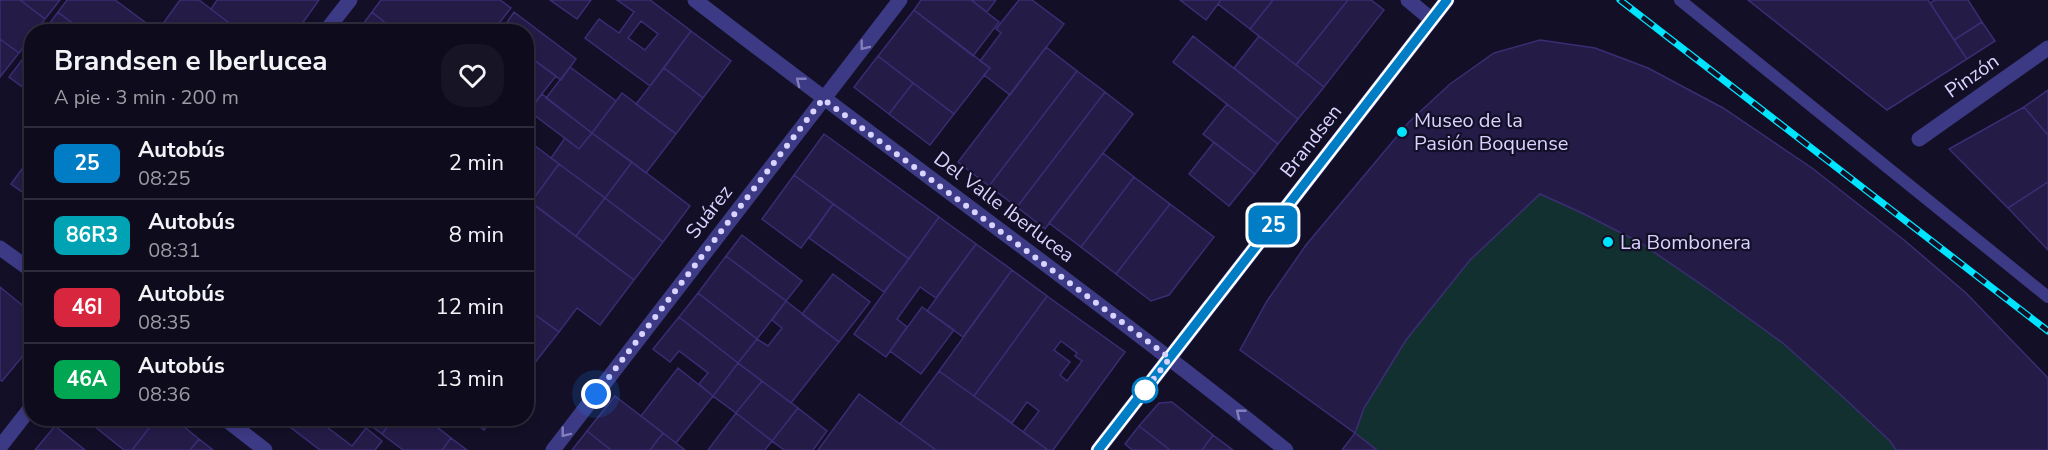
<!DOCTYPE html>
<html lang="es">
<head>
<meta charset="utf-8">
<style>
  body { margin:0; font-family:"Nunito Sans",sans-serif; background:#171425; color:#f1f3f6; height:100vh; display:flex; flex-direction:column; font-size:22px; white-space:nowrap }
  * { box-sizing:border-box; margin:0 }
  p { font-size:20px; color:#9b9ba3 }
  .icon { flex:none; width:33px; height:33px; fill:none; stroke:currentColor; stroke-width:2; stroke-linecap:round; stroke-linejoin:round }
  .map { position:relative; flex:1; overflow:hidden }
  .panel { position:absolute; left:24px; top:24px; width:510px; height:402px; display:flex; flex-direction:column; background:#0e0b1c; border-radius:24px; box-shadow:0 3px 9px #0003,0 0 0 2px #2e2b3b }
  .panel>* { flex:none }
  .badge { padding:0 12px; border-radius:9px; font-size:21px; line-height:39px }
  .you { position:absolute; width:30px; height:30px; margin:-15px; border:4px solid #fff; border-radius:50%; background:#1a73e8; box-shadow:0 0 0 9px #1a73e833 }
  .map>.badge { position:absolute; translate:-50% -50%; box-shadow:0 0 0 3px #fff }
  .round { display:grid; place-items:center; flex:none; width:63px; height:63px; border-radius:24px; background:#171425 }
  .headline { display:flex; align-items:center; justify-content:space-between; height:102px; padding:0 30px }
  h1 { font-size:28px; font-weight:700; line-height:45px }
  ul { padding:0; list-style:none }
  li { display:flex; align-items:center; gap:18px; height:72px; padding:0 30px; border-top:2px solid #2e2b3b }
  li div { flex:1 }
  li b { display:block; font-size:22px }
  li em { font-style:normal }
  li .badge { min-width:66px; font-weight:700; text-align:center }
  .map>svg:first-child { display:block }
  .green { fill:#12302f }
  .building { fill:#241b47; stroke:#3b2d73; stroke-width:1.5; fill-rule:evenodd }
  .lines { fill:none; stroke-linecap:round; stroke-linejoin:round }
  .service { stroke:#3d3a85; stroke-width:12 }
  .minor { stroke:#3d3a85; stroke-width:15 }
  .rail-casing { stroke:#00e5ff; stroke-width:7 }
  .rail { stroke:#130f26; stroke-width:4.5; stroke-dasharray:14; stroke-linecap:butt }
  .oneway { stroke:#837fbc }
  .line-casing { stroke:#fff; stroke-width:14 }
  .line { stroke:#007dc5; stroke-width:9 }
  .walk { stroke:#d9d4ff; stroke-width:6; stroke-dasharray:0 10.8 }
  .poi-dot { fill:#00e5ff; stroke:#130f26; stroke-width:2 }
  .stop-dot { fill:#fff; stroke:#007dc5; stroke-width:3 }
  .labels { text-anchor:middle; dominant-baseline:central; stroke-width:4.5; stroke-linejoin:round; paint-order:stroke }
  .street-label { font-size:20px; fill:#d9d4ff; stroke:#130f26 }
  .poi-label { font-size:20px; fill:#d9d4ff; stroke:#130f26; text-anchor:start }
</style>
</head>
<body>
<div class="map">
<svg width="2048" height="450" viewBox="0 0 2048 450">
  <rect width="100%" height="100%" fill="#130f26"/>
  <!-- green -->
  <path class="green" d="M1540,40L1595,48L1648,68L1723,107L1812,168L1904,240L1966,293L2048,378V450H1342L1355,433L1267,301L1306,245L1409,122L1494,53Z"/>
  <!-- building -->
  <path class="building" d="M0,0H20L45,19L35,32H32V36L19,53L0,39Z
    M20,0H60L45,19Z
    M67,0H115L157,31L84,32L58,12Z
    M180,0H199L241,32H157Z
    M217,0H319L296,32H241L211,9Z
    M381,0H500L511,8L492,32H397L372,12Z
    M550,0H591L577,19Z
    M617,0H650L691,31L650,86L585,38L599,19L619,33L634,12ZM641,21L658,34L645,50L628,38Z
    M921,0H971L999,22L973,56L914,10Z
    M971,0H996L987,12Z
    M1019,0H1032L1064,24L1010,95L984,75L990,68L980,61L1001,33L996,29Z
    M1180,0H1221L1206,20Z
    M1221,0H1273L1250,29L1218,4Z
    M1273,0H1348L1296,65L1250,29Z
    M1348,0H1371L1384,10L1324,87L1296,65Z
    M1748,0H1928L1967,59L1887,110Z
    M1935,0H1968L1982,22L1954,40L1930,3Z
    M914,10L990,68L954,114L878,56Z
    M58,12L84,32H43Z
    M372,12L397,32H357Z
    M514,12L576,59L561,80L526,54V32H500Z
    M1982,22L1995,41L1967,59L1954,40Z
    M691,31L731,61L703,98L664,68Z
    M1193,36L1298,119L1278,144L1173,62Z
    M1259,36L1324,87L1298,119L1234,68Z
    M0,39L19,53L0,77Z
    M1540,40L1595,48L1648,68L1723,108L1812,168L1904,240L1966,293L2048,378V450H1896L1890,441L1843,397L1784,344L1711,291L1639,242L1582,213L1540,194L1470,260L1406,340L1364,408L1355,433L1240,350L1267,301L1306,245L1409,122L1450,84L1494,53Z
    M32,47V94L9,77Z
    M1046,47L1077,71L989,186L958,162Z
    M526,54L556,76L526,114Z
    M878,56L913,83L889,114L854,87Z
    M570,67L616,101L592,133L546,98Z
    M664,68L703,98L676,134L636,104Z
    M1077,71L1105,92L1017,207L989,186Z
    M913,83L954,114L930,145L889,114Z
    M2048,90V135L2024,107Z
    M1105,92L1133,114L1045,229L1017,207Z
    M622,93L676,134L646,173L592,133Z
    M542,94L592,133L579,149L529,111Z
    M1227,104L1278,144L1255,174L1203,134Z
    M2024,107L2048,135V182L2008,208L1949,149Z
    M592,133L632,162L605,198L551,158L565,138L579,149Z
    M824,134L939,217L909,259L794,175Z
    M526,139L559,164L531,202L526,199Z
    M1214,142L1255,174L1229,206L1189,174Z
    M1103,153L1134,177L1081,247L1049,223Z
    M30,158L32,159V199L11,184Z
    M632,162L690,206L663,242L605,198Z
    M559,164L605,198L576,236L531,202Z
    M794,175L833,204L801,248L762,219Z
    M1134,177L1170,204L1116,274L1081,247Z
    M2048,182V250L2008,208Z
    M605,198L663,242L634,280L576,236Z
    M526,199L634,280L600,325L577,308L559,332L526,308Z
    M833,204L909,259L884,292L809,238Z
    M1170,204L1214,237L1169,295L1151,301L1116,274Z
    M939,217L976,244L936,298L920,287L897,319L907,327L886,357L854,334Z
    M742,235L802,281L786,301L726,256Z
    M976,244L1012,270L963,337L927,311Z
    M726,256L786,301L757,339L698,293Z
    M1012,270L1047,296L974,396L939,371Z
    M833,274L870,302L839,342L802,314Z
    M0,287L32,313V345L2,381L0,380Z
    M698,293L757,339L738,363L679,317Z
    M1047,296L1125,352L1053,450H1048L1023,432L1039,411L1027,402L1012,423L974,396ZM1061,341L1077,353L1075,356L1082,361L1067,381L1060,375L1070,362L1054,350Z
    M786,301L839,342L791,403L738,363L757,339L768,346L782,328L772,320Z
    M922,307L954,330L921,374L890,351Z
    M526,308L559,332L526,374Z
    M679,317L738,363L713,396L699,384L708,373L679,351L670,362L653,349Z
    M738,363L762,381L736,413L713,396Z
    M678,368L713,396L676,443L641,416Z
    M939,371L974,396L1048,450H936L900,424Z
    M762,381L798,408L772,441L736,413Z
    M859,394L900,424L936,450H818Z
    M615,396L663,433L650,450H611L587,431Z
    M1172,402L1213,435L1202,450H1170L1139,426L1159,403Z
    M798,408L827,431L813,450H784L772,441Z
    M736,413L772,441L765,450H708Z
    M84,418H157L132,450H124Z
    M157,418H173L199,439L190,450H132Z
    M296,418H315L352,446L366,428L382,441L375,450H320L290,427Z
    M361,418H394L382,434Z
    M394,418H425L451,438L442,450H403L382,434Z
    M468,418H493L484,430Z
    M55,426L85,450H35Z
    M1139,426L1170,450H1132L1125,444Z
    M587,431L611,450H572Z
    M663,433L676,443L685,450H650Z
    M1355,433L1377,450H1342Z
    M1213,435L1233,450H1202Z
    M451,438L467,450H442Z
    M199,439L213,450H190Z"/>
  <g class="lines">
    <!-- service -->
    <path class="service" d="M1680,0L2048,297"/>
    <!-- minor -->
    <path class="minor" d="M695,0C891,151 1092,295 1286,450
      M1408,0L1432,20
      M325,32L350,0
      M1919,139L2048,48
      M0,248L32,271
      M224,418L265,450
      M0,447L32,406
      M553,450L900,0
      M1098,450L1447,0"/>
    <defs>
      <path id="rail" d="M1620,0L2048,331"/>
    </defs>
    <!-- rail casing -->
    <use href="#rail" class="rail-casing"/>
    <!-- rail -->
    <use href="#rail" class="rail"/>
  </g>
  <!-- one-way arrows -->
  <defs><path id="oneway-chevron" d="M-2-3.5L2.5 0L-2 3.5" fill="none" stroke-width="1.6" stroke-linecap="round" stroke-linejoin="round" transform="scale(1.5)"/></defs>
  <g class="oneway">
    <use href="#oneway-chevron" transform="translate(864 46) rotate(128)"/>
    <use href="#oneway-chevron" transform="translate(800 81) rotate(-142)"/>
    <use href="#oneway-chevron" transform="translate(1240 413) rotate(-141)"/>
    <use href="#oneway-chevron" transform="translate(565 433) rotate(128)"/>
  </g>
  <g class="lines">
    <defs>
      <path id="line" d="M1098,450L1447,0"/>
    </defs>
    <!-- line casing -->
    <use href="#line" class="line-casing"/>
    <!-- line -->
    <use href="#line" class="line"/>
    <!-- walk -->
    <path class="walk" d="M596,394L823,99L1170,358L1145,390"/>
  </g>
  <!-- markers -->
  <g class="poi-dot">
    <circle cx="1402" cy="132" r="6"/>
    <circle cx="1608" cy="242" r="6"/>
  </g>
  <circle class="stop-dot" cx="1145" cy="390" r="12"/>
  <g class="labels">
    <!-- street labels -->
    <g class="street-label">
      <text transform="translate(1972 76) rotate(-35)">Pinzón</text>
      <text transform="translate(1311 141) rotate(-52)">Brandsen</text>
      <text transform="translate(1004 207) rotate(37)">Del Valle Iberlucea</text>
      <text transform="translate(709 212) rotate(-52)">Suárez</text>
    </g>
    <!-- poi labels -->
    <g class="poi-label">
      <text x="1414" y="120">Museo de la<tspan x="1414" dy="23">Pasión Boquense</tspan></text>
      <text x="1620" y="242">La Bombonera</text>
    </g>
  </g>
</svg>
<div class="you" style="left:596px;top:394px"></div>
<b class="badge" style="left:1273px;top:225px;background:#007dc5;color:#fff">25</b>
<section class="panel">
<div class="headline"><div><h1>Brandsen e Iberlucea</h1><p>A pie · 3 min · 200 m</p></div><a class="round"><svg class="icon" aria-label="heart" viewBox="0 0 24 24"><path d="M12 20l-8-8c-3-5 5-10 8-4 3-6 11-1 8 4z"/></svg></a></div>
<ul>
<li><span class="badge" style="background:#007dc5;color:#fff">25</span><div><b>Autobús</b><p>08:25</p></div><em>2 min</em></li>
<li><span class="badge" style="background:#00a3b4;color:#fff">86R3</span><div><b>Autobús</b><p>08:31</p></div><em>8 min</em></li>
<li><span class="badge" style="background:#d7263d;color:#fff">46I</span><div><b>Autobús</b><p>08:35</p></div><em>12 min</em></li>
<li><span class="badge" style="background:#00a651;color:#fff">46A</span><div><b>Autobús</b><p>08:36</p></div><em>13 min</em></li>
</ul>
</section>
</div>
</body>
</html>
